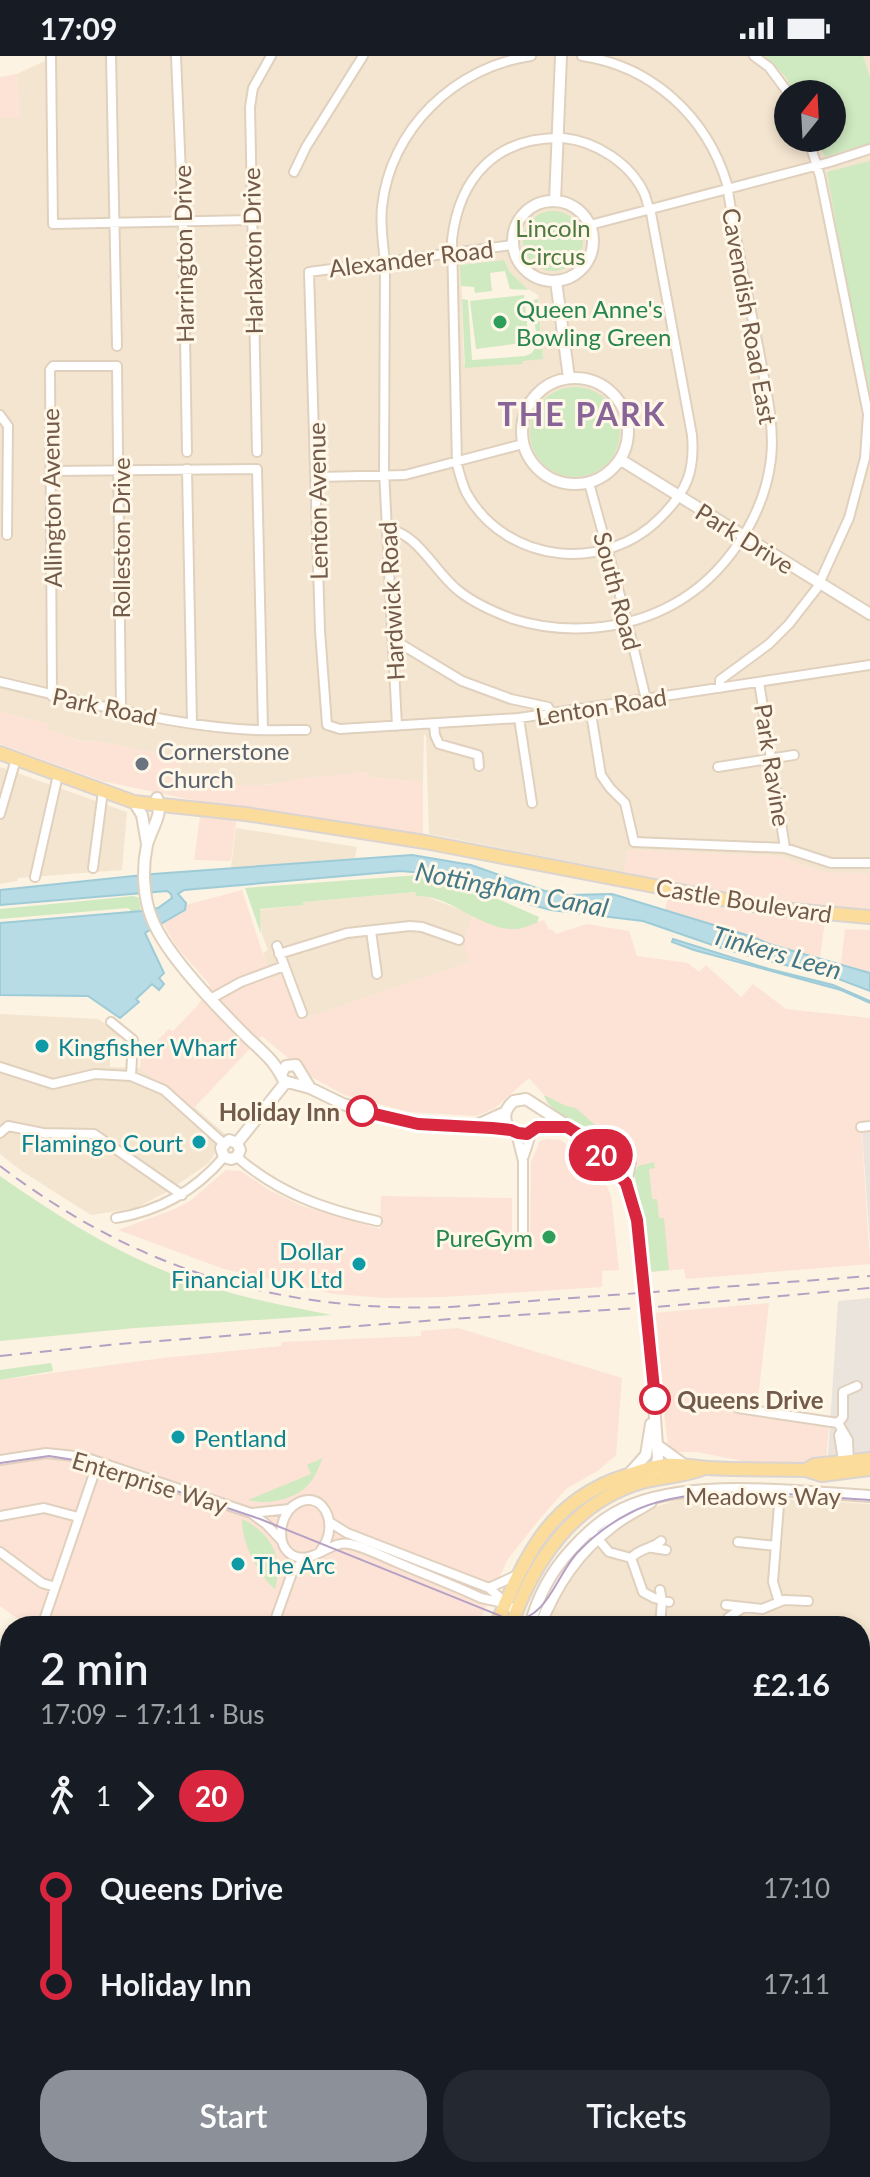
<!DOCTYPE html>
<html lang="en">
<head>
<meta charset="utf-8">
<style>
  body { margin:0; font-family:Lato,sans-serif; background:#242831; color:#f1f3f6; height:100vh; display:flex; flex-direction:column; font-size:30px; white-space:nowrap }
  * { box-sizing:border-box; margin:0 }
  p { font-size:26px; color:#9ea1a6 }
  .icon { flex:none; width:44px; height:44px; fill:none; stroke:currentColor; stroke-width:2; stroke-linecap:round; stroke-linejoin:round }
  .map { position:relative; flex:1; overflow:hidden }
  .details { position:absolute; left:0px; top:1560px; width:870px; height:562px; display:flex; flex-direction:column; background:#171b24; border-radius:32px 32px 0 0; box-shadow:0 4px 12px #0003 }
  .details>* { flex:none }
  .badge { padding:0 16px; border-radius:26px; font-size:28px; line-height:52px }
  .needle { width:52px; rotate:18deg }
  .controls { position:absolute; left:774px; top:24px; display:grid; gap:16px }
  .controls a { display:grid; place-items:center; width:72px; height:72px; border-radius:50%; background:#171b24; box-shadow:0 4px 12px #0003; font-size:40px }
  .map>.badge { position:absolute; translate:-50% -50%; box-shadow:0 0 0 4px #fff }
  .legs { display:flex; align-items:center; gap:12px; height:88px; padding:0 40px; font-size:26px }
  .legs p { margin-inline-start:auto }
  .head { display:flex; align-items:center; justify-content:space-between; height:136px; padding:0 40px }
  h1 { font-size:44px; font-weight:600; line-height:60px }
  .primary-button { display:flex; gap:16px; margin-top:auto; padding:16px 40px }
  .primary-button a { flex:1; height:92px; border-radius:32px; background:#8c9099; color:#fff; font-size:32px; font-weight:600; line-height:92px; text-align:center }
  .primary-button a+a { background:#242831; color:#f1f3f6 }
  ul { padding:0 40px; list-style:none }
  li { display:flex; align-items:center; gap:28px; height:96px; font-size:30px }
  li i { display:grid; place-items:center; width:12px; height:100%; margin:0 10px; background:currentColor }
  li i::after { content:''; width:20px; height:20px; margin:-10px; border:6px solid; border-radius:50%; background:#171b24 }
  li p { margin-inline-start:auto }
  li:first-child i { background:linear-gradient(#0000 50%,currentColor 0) }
  li:last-child i { background:linear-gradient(currentColor 50%,#0000 0) }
  .status { display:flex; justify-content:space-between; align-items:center; height:56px; padding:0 40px; background:#171b24; direction:ltr }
  .status svg { height:22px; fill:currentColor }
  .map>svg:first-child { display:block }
  .residential { fill:#f4e5d0; fill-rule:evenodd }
  .commercial { fill:#fce3d5 }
  .industrial { fill:#ebe4dd }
  .education { fill:#f0dff8 }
  .green { fill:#cfe9c1 }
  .water { fill:#b7dce5; stroke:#9dcbd7; stroke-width:2 }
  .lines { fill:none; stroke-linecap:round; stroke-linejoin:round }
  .minor-casing { stroke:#e0d0be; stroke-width:12 }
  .tertiary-casing { stroke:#e0d0be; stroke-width:14 }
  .primary-casing { stroke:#dbd4d0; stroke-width:16 }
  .minor { stroke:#fff; stroke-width:8 }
  .tertiary { stroke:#fff; stroke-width:10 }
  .primary { stroke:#fbdc9a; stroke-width:12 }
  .tram { stroke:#b6a1c5; stroke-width:2 }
  .rail { stroke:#b6a1c5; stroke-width:2; stroke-dasharray:12 8; stroke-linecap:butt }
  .tertiary-bridge-casing { stroke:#e0d0be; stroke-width:14; stroke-linecap:butt }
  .tertiary-bridge { stroke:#fff; stroke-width:10 }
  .line-1-casing { stroke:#fff; stroke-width:18 }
  .line-1 { stroke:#d7263d; stroke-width:12 }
  .leisure-dot { fill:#2e9e5b; stroke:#fff7e8; stroke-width:3 }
  .worship-dot { fill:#6b7280; stroke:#fff7e8; stroke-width:3 }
  .culture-dot { fill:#0f9aa8; stroke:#fff7e8; stroke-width:3 }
  .stop-1-dot { fill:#fff; stroke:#d7263d; stroke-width:4 }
  .labels { text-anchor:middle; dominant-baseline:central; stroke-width:6; stroke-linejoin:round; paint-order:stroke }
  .park-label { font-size:24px; fill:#4e7941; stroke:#fff7e8 }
  .street-label { font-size:24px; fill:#735a49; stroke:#fff7e8 }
  .leisure-label { font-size:24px; fill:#27864d; stroke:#fff7e8; text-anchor:start }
  .worship-label { font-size:24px; fill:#5b616d; stroke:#fff7e8; text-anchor:start }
  .culture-label { font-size:24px; fill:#0d838f; stroke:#fff7e8; text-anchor:start }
  .stop-label { font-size:24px; font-weight:bold; fill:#735a49; stroke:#fff7e8; text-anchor:end }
  .water-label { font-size:26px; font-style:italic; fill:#427887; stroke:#fff7e8 }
  .district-label { font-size:32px; font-weight:bold; letter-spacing:2px; fill:#886497; stroke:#fff7e8 }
</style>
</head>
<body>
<div class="status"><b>17:09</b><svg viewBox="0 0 49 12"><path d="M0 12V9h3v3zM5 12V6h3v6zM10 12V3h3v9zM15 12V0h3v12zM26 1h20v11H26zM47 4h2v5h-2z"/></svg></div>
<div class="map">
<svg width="870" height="2121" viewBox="0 0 870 2121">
  <rect width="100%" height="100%" fill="#fcf3e2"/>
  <!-- residential -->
  <path class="residential" d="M55,0H870V818L824,816L776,800L628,794L624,816L429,778L426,680L424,678L423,726L368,721L367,716L248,731L178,719L181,702L91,684L84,686L47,673L48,668L0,656V62L20,61L17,18ZM788,38H832V82H788ZM504,204L510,216L522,230L538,239L543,303L464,308L461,209Z
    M0,711L127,756L122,814L18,822L17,825L0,828Z
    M236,772L357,791L355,802L231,812Z
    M416,836V840H425L474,859L465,879L470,906L300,964L282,919L271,923L263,897L268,894L262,878L259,854L302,849V846Z
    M0,958L98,963L122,979L110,989V1011L140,1012L183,1041L226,1079L209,1107L167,1136L136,1152L91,1159L23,1116L0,1098Z
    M725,1440L870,1448V1861L860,1930V1570H545L557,1537L589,1496L616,1472L655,1451L674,1445L689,1441Z"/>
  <!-- commercial -->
  <path class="commercial" d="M17,18L20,62H0V21Z
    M0,656L49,668L48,673L83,686L91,684L181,702L178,719L233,729H268L301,722L367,716L368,721L423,726V778L238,752L231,805L194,804L202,746L102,725L0,688Z
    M628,794L776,800L824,816L870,818V853L827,851L820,901L769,888L753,881L665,855L670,826L624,816Z
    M242,834L271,923L283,919L300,964L470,906L462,884L466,883L465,879L474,859L480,863L513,873L544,864L549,874H553L556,878L587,868L629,875L637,900L688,907L699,916L706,909L741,941L753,928L786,953L870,962V1065L861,1066L870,1208L686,1223L684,1213L649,1216L643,1158L635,1122L638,1110L622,1091L613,1090L592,1074L547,1047L544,1039L529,1022L495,1052L477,1060L409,1056L344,1039L308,1019L262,980L194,1052L140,1012L141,1000L169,973L173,975L198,949L210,929L176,890L162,866L182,856L186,849Z
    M845,873L870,874V917L841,907Z
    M548,1083L560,1084L588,1103L600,1115L611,1140L619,1214L602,1215V1231L443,1241L384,1242L334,1238L224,1213L118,1174L172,1154L190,1145L226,1114L241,1115L269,1134L302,1150L380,1173L381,1140L512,1142V1185H530L531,1106L540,1085Z
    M769,1247L756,1360L829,1370L826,1406H747L697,1396H674L668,1387L666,1374L653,1257Z
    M458,1272L622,1322L616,1399L599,1414L566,1433L538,1465L508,1503L477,1570H28L0,1550V1324L163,1302L281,1290L282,1286L421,1280V1275Z
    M406,2112H458L461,2121H409Z"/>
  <!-- industrial -->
  <path class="industrial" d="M870,1075V1189L862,1076Z
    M870,1242V1399L826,1406L828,1400L838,1245Z
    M0,1606L10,1608V2112H367L368,2121H0Z"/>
  <!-- education -->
  <path class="education" d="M458,2112H504L507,2121H461Z"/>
  <!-- green -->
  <path class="green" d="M765,0H863L870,22V87L825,101L816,82H832V38H796L785,20Z
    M870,105V342L847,232L827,116Z
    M523 185a30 30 0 1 1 60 0a30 30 0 1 1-60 0Z
    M504,204L510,216L528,234L510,233L505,215L490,217L492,235L475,237L474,231L461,230L460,209Z
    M524,239L529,286L476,293L470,245Z
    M462,243L468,244L472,304L525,300L532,297L538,287L531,248L533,244L538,243L543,303L523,305L522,308L465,312Z
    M530 376a45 45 0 1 1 90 0a45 45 0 1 1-90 0Z
    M419,819L468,830L539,861L537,867C530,869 520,874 512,873C478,872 451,839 416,840L415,836L303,846V849L260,853L261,878L245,832Z
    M134,840L139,842L141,855H131L128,852L0,863V853Z
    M544,1039L566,1050L576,1052L595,1069L592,1074C577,1065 549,1057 544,1039Z
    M654,1106L655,1112L649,1113L652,1143H657L659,1162H664L669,1214L649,1216L643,1158L634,1117L638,1110Z
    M0,1120C53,1157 106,1191 165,1215C219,1237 275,1248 332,1259L135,1272L0,1285Z
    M51,1307L53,1315L0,1324V1314Z
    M323,1402C320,1407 318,1414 315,1419C304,1442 271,1450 248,1444L311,1418L307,1409Z
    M242,1463C271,1477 284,1501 275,1533C258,1520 241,1485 242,1463Z
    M779,2112H821L815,2121L654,2120V2118Z"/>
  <!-- water -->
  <path class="water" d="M412,799L471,809L545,835L569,839L612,838L753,881L769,888L870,917V935L836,922L727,894L643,865L551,854L513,844L434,818L401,815L184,834L178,838L186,847L185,854L145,877L164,917L159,922L164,928L159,934L152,928L136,943L139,946L120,962L88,940L0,939V867L142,855L158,852L172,842L171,838L167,835L0,849V834L153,818Z
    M673,883L769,913L833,929L870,945V947L841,934L694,894L672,886Z"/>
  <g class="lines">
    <defs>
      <path id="minor" d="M51,0L53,168L251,164
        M111,0L117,290
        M176,0L183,165L187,396
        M754,0L769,11L789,38
        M563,82C595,85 631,107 645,139C647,145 648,151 651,157L692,379C695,415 687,435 661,461C606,518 507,508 467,438C462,429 460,418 457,409L452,184C459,121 497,80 563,82Z
        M294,116L306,91L363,0
        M590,169L830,106L870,93
        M512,189L309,216L320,575L327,669L340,673L519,662L870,609
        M0,359L8,370L7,479
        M257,396L250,51L253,32L271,0
        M187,413L192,666
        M51,415L257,413L263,674
        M317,421L405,419L523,388
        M589,427L627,565L646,643
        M387,474C415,473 437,519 459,535C475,548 494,556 513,563C564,579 624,575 672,549C724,521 764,462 771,403C775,367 765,330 759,295C748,239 735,184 727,128C707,61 652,10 582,0
        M394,584L462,625L511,643L548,651L551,657
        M0,626C79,644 157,667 238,673C261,675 284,674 306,674
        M759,626L785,792
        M720,632V624L769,588L789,568L817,532L849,462L865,402L868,358L820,120L808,82
        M52,640L50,314L53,310H117L121,655
        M590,651L601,719L610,732L625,747L634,786L785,792L831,807H870
        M519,662L532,747
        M434,668L435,679L439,688L478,699L479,710
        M397,670L384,415L385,206C383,187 380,170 382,151C390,73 455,11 531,0
        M718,711L794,699
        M0,758L16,703
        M93,812L103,735
        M35,821L58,719
        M371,875L377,918
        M277,890L302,957
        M279,898L347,877L410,870L422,871L459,884
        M212,942L241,926L284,910
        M111,966L133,984L131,1020
        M0,1011L53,1028L95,1018L131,1020L164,1034L223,1087
        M861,1071L870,1070
        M0,1077L8,1070L43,1077L94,1078L182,1139
        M516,1077L523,1105V1185
        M524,1100L532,1075
        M237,1101C278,1137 324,1153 377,1165
        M116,1162C160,1155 195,1135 224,1101
        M738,1352L838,1367L848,1384L849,1409
        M838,1367L843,1361V1336L857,1330
        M842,1374L839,1379L844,1410
        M0,1404L46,1397L84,1401L251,1457L266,1468L281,1484
        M252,1457L290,1453
        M0,1460L44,1452L78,1461
        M331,1467L347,1477L489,1532L516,1556
        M594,1478L609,1496L631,1502L643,1536L654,1542L669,1546
        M738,1486L776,1490
        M653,1492L666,1494
        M321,1494C342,1467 320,1429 293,1450C280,1460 275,1489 292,1499C312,1510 329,1484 350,1488C365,1491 381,1500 396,1506C424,1518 453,1529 481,1542L499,1546L507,1544
        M0,1496L42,1527L55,1531
        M631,1502C640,1492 652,1493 661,1485
        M489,1532L517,1519
        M779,1546L773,1526L780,1436
        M726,1549L762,1553L784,1544L808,1545
        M43,1567L98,1406
        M593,1567L614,1570
        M273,1570L292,1517L305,1502
        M660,1570L662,1545L660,1534
        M722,1570L729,1561L744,1551
        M862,1589L870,1604
        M860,1639H870
        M0,1644L8,1662V1669L0,1676
        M0,1713L10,1732
        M860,1790L870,1791
        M0,1852L10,1871
        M0,2110L10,2102
        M334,2112L342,2121"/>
      <path id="tertiary" d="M513 185a40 40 0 1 1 80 0a40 40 0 1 1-80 0Z
        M555,145L561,0
        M556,225L569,322
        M522 375a53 53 0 1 1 106 0a53 53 0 1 1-106 0Z
        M621,404L870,558
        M157,742C164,758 151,773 147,789C142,812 143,841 152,863C166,899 217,951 245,979C263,997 273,1002 284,1025L310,1032L343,1048L397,1065L511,1074L524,1078L537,1071H567
        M134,746L142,759L147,788
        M282,1016L286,1010L296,1009L310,1032
        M475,1070L506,1056
        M511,1074C502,1064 504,1053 514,1045L526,1043L605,1094L627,1101L630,1107L626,1127L637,1164L642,1203
        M237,1087L229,1084L221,1092L224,1101L231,1103L237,1101L240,1094L237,1087L286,1026
        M594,1092L626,1127
        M649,1282L658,1402L655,1416
        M657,1389L683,1408
        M630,1417L646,1399L651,1368
        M530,1570C537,1542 551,1516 570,1495C585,1478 601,1463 622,1453C687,1421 798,1436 870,1440
        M540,1570C556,1529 578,1496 614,1469C625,1460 639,1454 651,1446
        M860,1977L865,1961L870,1922
        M860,2104L870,2119
        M857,2112L864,2121
        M535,2121L577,2112"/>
      <path id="primary" d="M0,697L134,746L246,758L425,786L769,852L870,861
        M806,1414L814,1409L870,1403
        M496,1570C524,1502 549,1444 625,1420C639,1416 652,1410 667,1409C681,1408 694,1411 709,1412C741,1414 774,1413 806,1414L822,1419L870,1413
        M511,1570C533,1506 573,1446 642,1426C662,1421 683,1420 702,1413
        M379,2121L380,2112
        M388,2121V2112"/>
    </defs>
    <!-- minor casing -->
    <use href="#minor" class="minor-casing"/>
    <!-- tertiary casing -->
    <use href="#tertiary" class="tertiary-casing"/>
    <!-- primary casing -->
    <use href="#primary" class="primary-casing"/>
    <!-- minor -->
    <use href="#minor" class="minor"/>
    <!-- tertiary -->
    <use href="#tertiary" class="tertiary"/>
    <!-- primary -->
    <use href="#primary" class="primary"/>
    <!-- tram -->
    <path class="tram" d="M0,1407L49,1400L93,1407L260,1463L513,1565C548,1562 556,1520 577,1497C592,1481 610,1467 630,1457C694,1424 799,1440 870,1444
      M860,2077L870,2067
      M829,2121L835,2112"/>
    <!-- rail -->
    <path class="rail" d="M0,1110C137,1214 280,1257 450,1251L870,1220
      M0,1300L119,1288L451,1263L656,1251L870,1232"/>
    <defs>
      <path id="tertiary-bridge" d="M642,1203L649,1282"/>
    </defs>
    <!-- tertiary-bridge casing -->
    <use href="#tertiary-bridge" class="tertiary-bridge-casing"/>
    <!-- tertiary-bridge -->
    <use href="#tertiary-bridge" class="tertiary-bridge"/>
  </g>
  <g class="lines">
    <defs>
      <path id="line-1" d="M362,1055L418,1068L492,1072L511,1074L518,1077L527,1078L537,1071H567L588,1084L626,1127L637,1164L655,1343"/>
    </defs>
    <!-- line-1 casing -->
    <use href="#line-1" class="line-1-casing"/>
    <!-- line-1 -->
    <use href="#line-1" class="line-1"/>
  </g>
  <!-- markers -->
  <g class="leisure-dot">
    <circle cx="500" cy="266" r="8"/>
    <circle cx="549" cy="1181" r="8"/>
  </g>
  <circle class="worship-dot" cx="142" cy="708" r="8"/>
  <g class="culture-dot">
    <circle cx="42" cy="990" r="8"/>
    <circle cx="199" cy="1086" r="8"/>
    <circle cx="359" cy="1208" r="8"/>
    <circle cx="178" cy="1381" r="8"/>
    <circle cx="238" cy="1508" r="8"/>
  </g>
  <g class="stop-1-dot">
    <circle cx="362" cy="1055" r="14"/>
    <circle cx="655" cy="1343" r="14"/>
  </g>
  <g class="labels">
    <!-- park labels -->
    <g class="park-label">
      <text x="553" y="171">Lincoln<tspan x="553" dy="28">Circus</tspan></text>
    </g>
    <!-- street labels -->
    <g class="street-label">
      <text transform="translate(252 195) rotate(-91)">Harlaxton Drive</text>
      <text transform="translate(183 198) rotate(-91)">Harrington Drive</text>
      <text transform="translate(411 202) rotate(-7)">Alexander Road</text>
      <text transform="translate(750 260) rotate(80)">Cavendish Road East</text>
      <text transform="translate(51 442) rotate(-91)">Allington Avenue</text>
      <text transform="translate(317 445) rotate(-91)">Lenton Avenue</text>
      <text transform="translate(120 482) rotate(-90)">Rolleston Drive</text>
      <text transform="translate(745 482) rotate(32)">Park Drive</text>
      <text transform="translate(618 535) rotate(75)">South Road</text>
      <text transform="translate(391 545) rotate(-93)">Hardwick Road</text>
      <text transform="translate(105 650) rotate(12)">Park Road</text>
      <text transform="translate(601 650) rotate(-9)">Lenton Road</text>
      <text transform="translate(773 709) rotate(81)">Park Ravine</text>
      <text transform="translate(744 844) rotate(9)">Castle Boulevard</text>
      <text transform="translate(150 1426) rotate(17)">Enterprise Way</text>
      <text x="763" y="1439">Meadows Way</text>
    </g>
    <!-- leisure labels -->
    <g class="leisure-label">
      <text x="516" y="252">Queen Anne's<tspan x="516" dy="28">Bowling Green</tspan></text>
      <text x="533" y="1181" text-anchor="end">PureGym</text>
    </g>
    <!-- worship labels -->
    <g class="worship-label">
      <text x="158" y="694">Cornerstone<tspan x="158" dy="28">Church</tspan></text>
    </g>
    <!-- culture labels -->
    <g class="culture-label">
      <text x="58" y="990">Kingfisher Wharf</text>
      <text x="183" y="1086" text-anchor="end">Flamingo Court</text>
      <text x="343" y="1194" text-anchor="end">Dollar<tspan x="343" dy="28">Financial UK Ltd</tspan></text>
      <text x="194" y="1381">Pentland</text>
      <text x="254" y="1508">The Arc</text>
    </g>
    <!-- stop labels -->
    <g class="stop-label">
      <text x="340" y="1055">Holiday Inn</text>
      <text x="677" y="1343" text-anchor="start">Queens Drive</text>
    </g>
    <!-- water labels -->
    <g class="water-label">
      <text transform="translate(512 833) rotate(11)">Nottingham Canal</text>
      <text transform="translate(777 896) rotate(16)">Tinkers Leen</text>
    </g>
    <!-- district labels -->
    <g class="district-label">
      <text x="582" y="357">THE PARK</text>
    </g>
  </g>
</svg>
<div class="controls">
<a><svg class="needle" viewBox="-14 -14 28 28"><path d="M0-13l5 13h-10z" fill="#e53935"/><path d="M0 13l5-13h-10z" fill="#9ea1a6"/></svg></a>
</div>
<b class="badge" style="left:601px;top:1099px;background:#d7263d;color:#fff">20</b>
<section class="details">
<div class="head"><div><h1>2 min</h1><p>17:09 – 17:11 · Bus</p></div><b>£2.16</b></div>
<div class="legs"><svg class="icon" aria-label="walk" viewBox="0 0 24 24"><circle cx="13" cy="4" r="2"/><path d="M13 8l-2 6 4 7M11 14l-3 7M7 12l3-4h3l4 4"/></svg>1<svg class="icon" aria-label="forward" viewBox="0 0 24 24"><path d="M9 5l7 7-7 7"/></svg><b class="badge" style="background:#d7263d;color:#fff">20</b></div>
<ul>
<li><i style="color:#d7263d"></i><b>Queens Drive</b><p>17:10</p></li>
<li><i style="color:#d7263d"></i><b>Holiday Inn</b><p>17:11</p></li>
</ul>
<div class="primary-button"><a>Start</a><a>Tickets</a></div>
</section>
</div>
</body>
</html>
